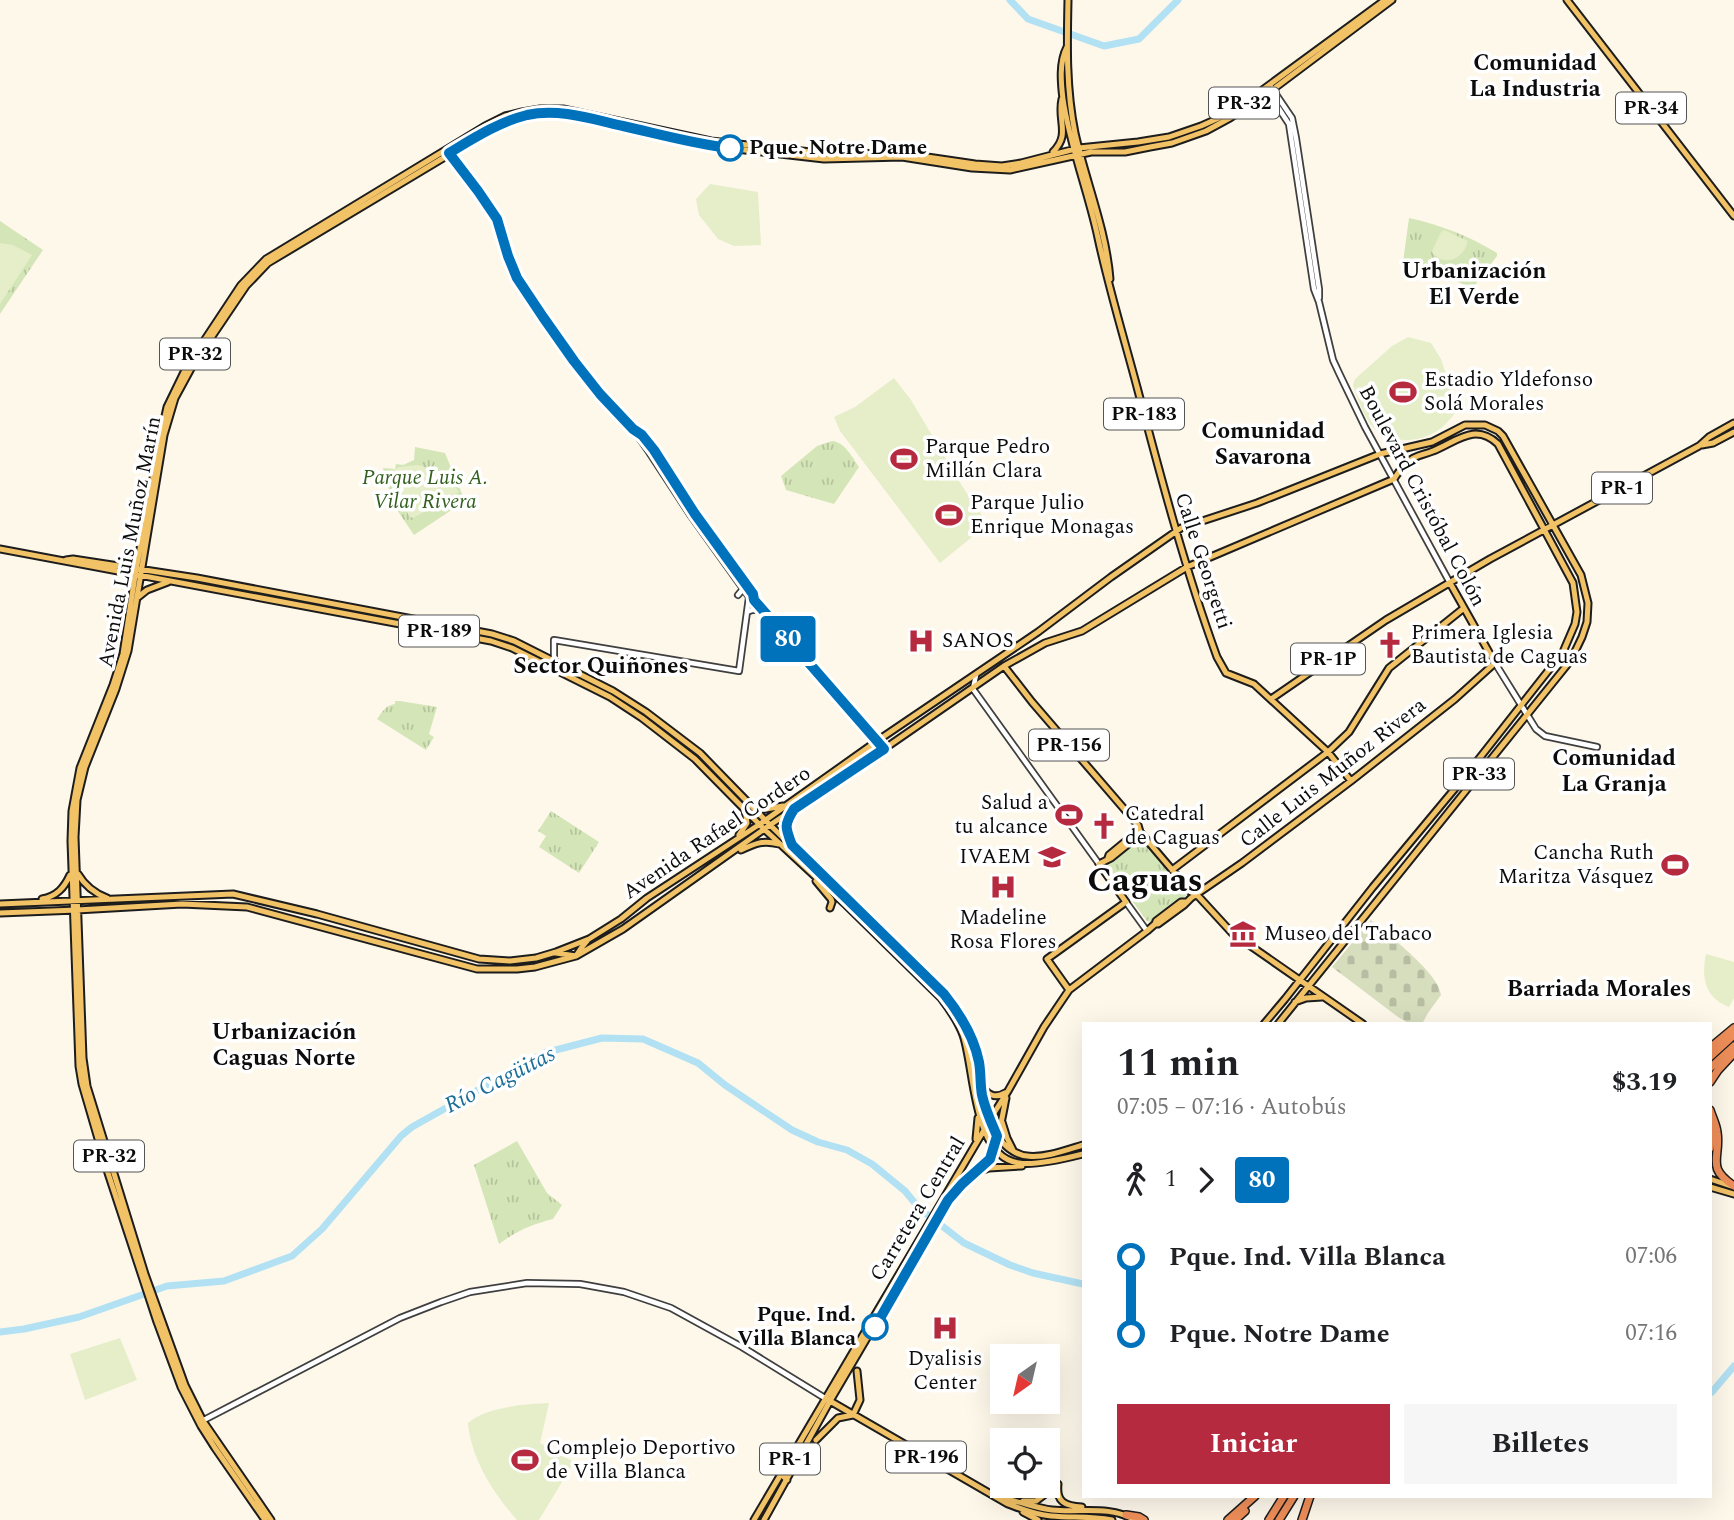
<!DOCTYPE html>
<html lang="es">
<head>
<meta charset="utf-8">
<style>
  body { margin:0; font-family:Spectral,serif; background:#f6f6f6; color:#202124; height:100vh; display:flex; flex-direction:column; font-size:26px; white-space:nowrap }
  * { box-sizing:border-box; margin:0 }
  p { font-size:23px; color:#757577 }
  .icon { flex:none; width:38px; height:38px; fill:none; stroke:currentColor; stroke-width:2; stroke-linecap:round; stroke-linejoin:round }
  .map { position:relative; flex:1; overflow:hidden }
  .sheet { position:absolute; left:1082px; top:1022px; width:630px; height:476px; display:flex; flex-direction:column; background:#fff; border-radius:0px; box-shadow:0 7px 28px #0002 }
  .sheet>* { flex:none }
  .badge { padding:0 14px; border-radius:5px; font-size:24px; line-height:46px }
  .needle { width:46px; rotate:214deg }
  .controls { position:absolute; left:990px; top:1344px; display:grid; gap:14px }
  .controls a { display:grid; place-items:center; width:70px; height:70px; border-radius:0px; background:#fff; box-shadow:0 7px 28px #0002; font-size:35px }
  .map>.badge { position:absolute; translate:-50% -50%; box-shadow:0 0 0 4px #fff }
  .legs { display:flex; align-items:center; gap:10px; height:77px; padding:0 35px; font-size:23px }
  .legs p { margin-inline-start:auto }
  .summary { display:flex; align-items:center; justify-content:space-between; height:119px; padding:0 35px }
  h1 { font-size:38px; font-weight:700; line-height:52px }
  .button { display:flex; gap:14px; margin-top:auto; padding:14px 35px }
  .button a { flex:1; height:80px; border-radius:0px; background:#b52a3f; color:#fff; font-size:28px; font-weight:700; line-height:80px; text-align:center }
  .button a+a { background:#f6f6f6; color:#202124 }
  ul { padding:0 35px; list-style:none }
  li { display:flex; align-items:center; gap:24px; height:77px; font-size:26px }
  li i { display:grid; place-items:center; width:10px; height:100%; margin:0 9px; background:currentColor }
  li i::after { content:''; width:18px; height:18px; margin:-9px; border:5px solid; border-radius:50%; background:#fff }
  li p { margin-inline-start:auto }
  li:first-child i { background:linear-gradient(#0000 50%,currentColor 0) }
  li:last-child i { background:linear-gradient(currentColor 50%,#0000 0) }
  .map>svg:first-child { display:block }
  .cemetery { fill:url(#cemetery-stones) }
  .park { fill:url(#park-tufts) }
  .pitch { fill:#e5eec8 }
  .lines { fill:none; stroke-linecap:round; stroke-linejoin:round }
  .river { stroke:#b2e1f3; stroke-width:7 }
  .minor-casing { stroke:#3f3f3f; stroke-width:8 }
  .major-casing { stroke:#1d1d1d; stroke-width:9 }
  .highway-casing { stroke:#1d1d1d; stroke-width:10 }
  .minor { stroke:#fff; stroke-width:4.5 }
  .major { stroke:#f2c267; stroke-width:5 }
  .highway { stroke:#ee8e59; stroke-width:7 }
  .line-1-casing { stroke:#fff; stroke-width:16 }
  .line-1 { stroke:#0072bc; stroke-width:10 }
  .stop-1-dot { fill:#fff; stroke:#0072bc; stroke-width:3.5 }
  .labels { text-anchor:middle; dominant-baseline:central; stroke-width:7; stroke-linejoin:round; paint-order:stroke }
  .shield { fill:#fff; stroke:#555; stroke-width:2 }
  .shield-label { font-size:19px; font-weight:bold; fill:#0c0c0c }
  .stop-label { font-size:21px; font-weight:bold; fill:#0c0c0c; stroke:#fff; text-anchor:start }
  .poi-label { font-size:21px; fill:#0c0c0c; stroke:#fff; text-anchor:start }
  .park-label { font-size:21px; font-style:italic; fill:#33601f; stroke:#fff }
  .street-label { font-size:21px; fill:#0c0c0c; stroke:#fff }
  .neighbourhood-label { font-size:23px; font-weight:bold; fill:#0c0c0c; stroke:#fff }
  .water-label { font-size:23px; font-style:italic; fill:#1b6e97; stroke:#fff }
  .town-label { font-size:35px; font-weight:bold; fill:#0c0c0c; stroke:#fff }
</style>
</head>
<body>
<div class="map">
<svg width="1734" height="1520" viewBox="0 0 1734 1520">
  <defs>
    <pattern id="cemetery-stones" width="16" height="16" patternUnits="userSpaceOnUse" patternTransform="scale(1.75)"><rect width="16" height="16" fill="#d7debe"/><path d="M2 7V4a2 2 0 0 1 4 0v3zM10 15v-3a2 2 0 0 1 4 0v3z" fill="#b7bda2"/></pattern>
    <pattern id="park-tufts" width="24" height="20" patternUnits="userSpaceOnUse" patternTransform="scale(1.75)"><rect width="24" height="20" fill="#d4e6b7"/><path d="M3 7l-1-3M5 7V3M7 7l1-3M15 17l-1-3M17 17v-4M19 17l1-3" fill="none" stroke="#b5c49c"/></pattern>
  </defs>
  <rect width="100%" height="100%" fill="#fef8eb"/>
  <!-- cemetery -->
  <path class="cemetery" d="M1371,920C1388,935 1439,973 1441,995L1428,1013L1422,1024H1410L1398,1017L1332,967Z"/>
  <!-- park -->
  <path class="park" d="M1409,218C1441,225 1469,236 1497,253V256L1472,289L1439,272L1403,262Z
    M0,221L43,250L0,314Z
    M832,441C845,442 852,457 859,467L834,504L786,490L781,476L817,446Z
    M415,447L445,453L465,501L414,535L389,498L391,495L385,479L383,468L395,469L396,464L403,465L414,460Z
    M395,701H400L437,707L429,734L434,737L426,750L377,719C382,712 386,705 395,704Z
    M551,811L599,842L579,873L539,847L546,836L538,831Z
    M1138,839L1142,840L1187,891L1186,896L1150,922L1147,921L1108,868V864Z
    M517,1141L547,1193L562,1205L553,1219C533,1224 516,1231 499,1244L474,1165Z"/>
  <!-- pitch -->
  <path class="pitch" d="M710,184L758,192L761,245L734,246L718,239L699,215L696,199Z
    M1444,230L1468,241C1464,258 1447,267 1433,254L1432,251L1441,232Z
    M0,243L13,245L32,255L0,304Z
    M1408,337L1431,343L1441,359L1456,406V412C1450,419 1445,426 1437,431C1418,443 1387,445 1371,425C1363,414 1357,398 1353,385L1355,379L1392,346Z
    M894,378L911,400L962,486L988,524L940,563L840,431L834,417L855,407Z
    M418,465C437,471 448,475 459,492L413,518L409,516L389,472L399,467Z
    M1706,954L1734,962V998L1729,1007C1705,998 1701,978 1706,954Z
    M120,1338L137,1380L85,1400L70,1354Z
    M549,1403L540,1443L574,1462L539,1520H517C494,1494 471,1459 468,1423C486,1407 525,1404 549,1403Z"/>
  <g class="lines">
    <!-- river -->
    <path class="river" d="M1010,0L1028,19L1104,46L1139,39L1178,0
      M0,1332L24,1329L79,1317L167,1286L224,1281L292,1256L322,1229L401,1136L412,1127L544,1053L602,1038L643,1039L698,1063L725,1085L792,1130L818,1142L847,1150L872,1164L905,1191L919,1208L964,1243L1010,1265L1033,1273L1083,1284
      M1710,1393L1712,1392L1734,1366"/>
    <defs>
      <path id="minor" d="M1271,87L1292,118L1296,138L1319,289V298
        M1268,92L1289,124L1314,289L1319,302L1333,360L1339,373L1365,427L1450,583
        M448,151L478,191L497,220L508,256L517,278L543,318L574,361L600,394L633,429L649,452L691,516L749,597L754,600L884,749
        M635,430C659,445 671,477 686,500C707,532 730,563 753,594L754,599
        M738,595L743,589
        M747,612L752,610H763
        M554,660V640L739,671L749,597
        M1495,663L1536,729L1545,736L1597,747
        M976,675L973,689L1099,864
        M1126,902L1147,931
        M200,1422L400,1318L441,1302L470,1292L527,1283L580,1284L624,1292L671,1308L742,1347L828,1400"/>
      <path id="major" d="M1068,0C1067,45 1066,89 1075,133C1086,182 1106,229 1110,279
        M1567,0L1734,216
        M1067,47C1059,62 1061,83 1063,99C1070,147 1088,191 1098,238C1109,289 1124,338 1137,387C1161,478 1185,569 1217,657L1226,673L1254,684L1328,752L1351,781
        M1053,152C1071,134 1057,121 1062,99
        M1702,445L1713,443L1734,432
        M0,549L491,641L512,648L610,697L642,718L695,759L764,829L846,905L941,998C950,1010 958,1021 963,1035C975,1069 972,1157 1019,1163C1035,1166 1067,1158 1083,1154
        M66,560L73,559L197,578L492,634L514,641L613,691L646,712L700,753L770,825L944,994C960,1014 973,1036 979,1061C981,1071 980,1083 982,1093C984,1106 988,1118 994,1129C1014,1170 1047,1156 1083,1145
        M137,598L147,590L168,582
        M1004,666L1032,702L1138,825L1140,832L1191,892L1199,897L1232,933L1363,1024
        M1271,699L1386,620L1490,559L1699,446L1709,437L1734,423
        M755,806L766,809L783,806
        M739,835L747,823L745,809
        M791,842C785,828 784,825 792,812
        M741,850C756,843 763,840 779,844
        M1108,858L1109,855L1126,841
        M1172,870L1328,752L1349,732L1389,668L1464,608
        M78,874C85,886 94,893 107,898
        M816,881L831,899L832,902L830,908
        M42,899C57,896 64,888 70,875
        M0,904L233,894L317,914L479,959L510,961L536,958L556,952L589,939L621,919L647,898L760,824L877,741L1038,632L1111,577L1181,528L1257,503L1380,454L1432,442L1465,425H1485L1498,431L1503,436L1581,575L1588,603L1587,622L1582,637L1571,660L1278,1024
        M0,913L77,910L182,904L247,907L477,969H517L535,967L576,956L623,929L770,825L884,749L1004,666L1045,643L1082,631L1187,567L1394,479C1398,473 1402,466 1408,462C1415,455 1424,455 1433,451C1456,442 1475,422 1498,444L1573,583L1577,612L1575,624L1563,652L1467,774L1373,887L1285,999L1264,1024
        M1155,924H1158L1184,905L1191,898L1242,863L1351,781L1455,699L1495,663L1450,583
        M556,953L576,956L582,947L587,941
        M1069,990L1047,959L1126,902L1099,864L1111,858L1132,841L1133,837
        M1295,1002L1306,998L1322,997
        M982,1085C987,1095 995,1099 1005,1093
        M989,1121L1008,1091L1044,1027L1069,990L1147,931L1155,924L1156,921L1181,902H1186
        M1002,1122L1007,1138L1014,1152
        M976,1139L978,1118
        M980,1171L989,1168L1022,1166
        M1710,1179L1731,1186
        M1710,1187L1734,1194
        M830,1401L1008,1504C1022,1509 1036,1515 1051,1516C1073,1518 1089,1516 1112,1520
        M853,1415L860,1400L857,1371
        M816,1440L838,1418L853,1415
        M787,1480L784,1477L797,1455V1450
        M1058,1484C1056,1502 1065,1506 1082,1507
        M1003,1499C1020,1501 1035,1508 1052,1510C1081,1513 1109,1505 1135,1520
        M1023,1501H1036L1048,1492
        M1023,1512L1038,1520
        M265,1520L215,1448L201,1426L181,1387L157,1322L108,1173L82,1084L79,1066L71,841L72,811L80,768L113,685L123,654L135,576L161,434L167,407L184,372L194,356L241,285L266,259L485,126L505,116L522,112L540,109H563L711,141L829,154L900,153L975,164L1002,166L1021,163L1079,148L1138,142L1169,137L1201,126L1230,113L1242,105L1385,0
        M271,1520L203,1421L185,1385L145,1274L87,1086L83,1058L75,837L77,800L85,767L116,689L128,651L164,435L175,398L194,363L246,286L268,263L500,124C525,115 548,111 575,115L696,143L719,147L824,159L902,157L972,168L1010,170L1091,152H1125L1150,147L1172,143L1206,131L1230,118L1268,93L1392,0
        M754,1520L984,1130
        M764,1520L830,1401L948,1200C959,1184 976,1176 988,1161C997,1150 1003,1113 1006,1098"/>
      <path id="highway" d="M1710,1048L1734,1028
        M1710,1057L1734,1035
        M1710,1068L1734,1046
        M1710,1082L1718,1070L1734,1053
        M1710,1110C1712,1117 1716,1124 1717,1132C1721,1158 1705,1167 1734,1186
        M1710,1125L1712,1136L1710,1148
        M1126,1515L1139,1517L1144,1520
        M1228,1520L1255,1496
        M1235,1520L1245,1511
        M1269,1520L1284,1496
        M1279,1520L1294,1496
        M1302,1520L1310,1496"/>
    </defs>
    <!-- minor casing -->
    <use href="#minor" class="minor-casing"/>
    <!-- major casing -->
    <use href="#major" class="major-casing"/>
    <!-- highway casing -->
    <use href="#highway" class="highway-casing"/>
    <!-- minor -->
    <use href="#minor" class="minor"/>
    <!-- major -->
    <use href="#major" class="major"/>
    <!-- highway -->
    <use href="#highway" class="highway"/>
  </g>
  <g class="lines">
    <defs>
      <path id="line-1" d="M730,148C694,144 659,134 623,126C592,119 559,108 527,115C499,122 474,138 449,153L478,191L497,219L508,256L517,278L543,317L574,361L600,394L633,429L642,435L654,450L695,514L753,594L754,600L884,749L794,809C784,825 785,827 792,845L944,994C960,1014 974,1037 979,1062C981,1073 980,1084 982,1095C985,1109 991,1122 997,1136L990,1159L962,1184L948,1200L875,1327"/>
    </defs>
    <!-- line-1 casing -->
    <use href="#line-1" class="line-1-casing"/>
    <!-- line-1 -->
    <use href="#line-1" class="line-1"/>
  </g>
  <!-- icons -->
  <defs>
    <symbol id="stadium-bare" viewBox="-9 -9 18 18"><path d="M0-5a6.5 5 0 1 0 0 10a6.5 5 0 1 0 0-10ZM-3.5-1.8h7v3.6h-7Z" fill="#b52a3f" stroke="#fff" stroke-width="2.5" paint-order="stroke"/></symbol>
    <symbol id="hospital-bare" viewBox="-9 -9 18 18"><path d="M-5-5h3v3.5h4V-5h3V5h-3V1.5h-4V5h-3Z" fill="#b52a3f" stroke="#fff" stroke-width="2.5" paint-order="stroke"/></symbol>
    <symbol id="church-bare" viewBox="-9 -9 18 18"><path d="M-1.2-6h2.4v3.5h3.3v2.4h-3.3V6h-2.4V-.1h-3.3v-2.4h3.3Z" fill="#b52a3f" stroke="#fff" stroke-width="2.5" paint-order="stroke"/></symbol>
    <symbol id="university-bare" viewBox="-9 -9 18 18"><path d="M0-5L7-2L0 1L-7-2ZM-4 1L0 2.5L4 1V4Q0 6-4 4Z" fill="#b52a3f" stroke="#fff" stroke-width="2.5" paint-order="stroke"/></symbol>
    <symbol id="museum-bare" viewBox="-9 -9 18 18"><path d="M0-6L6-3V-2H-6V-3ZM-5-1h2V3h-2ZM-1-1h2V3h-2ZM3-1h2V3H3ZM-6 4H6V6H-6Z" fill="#b52a3f" stroke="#fff" stroke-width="2.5" paint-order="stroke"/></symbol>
  </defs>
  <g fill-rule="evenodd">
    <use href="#stadium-bare" x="1384" y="373" width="38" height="38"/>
    <use href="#stadium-bare" x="885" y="440" width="38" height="38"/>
    <use href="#stadium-bare" x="930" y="496" width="38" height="38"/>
    <use href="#hospital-bare" x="902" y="622" width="38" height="38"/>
    <use href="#church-bare" x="1371" y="626" width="38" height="38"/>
    <use href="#stadium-bare" x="1050" y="796" width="38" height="38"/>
    <use href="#church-bare" x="1085" y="807" width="38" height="38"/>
    <use href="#university-bare" x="1033" y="838" width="38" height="38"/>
    <use href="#stadium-bare" x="1656" y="846" width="38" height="38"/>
    <use href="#hospital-bare" x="984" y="868" width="38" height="38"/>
    <use href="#museum-bare" x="1224" y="915" width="38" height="38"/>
    <use href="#hospital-bare" x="926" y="1309" width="38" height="38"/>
    <use href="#stadium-bare" x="506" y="1441" width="38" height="38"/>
  </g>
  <!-- markers -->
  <g class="stop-1-dot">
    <circle cx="730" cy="148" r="12"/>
    <circle cx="875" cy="1327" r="12"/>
  </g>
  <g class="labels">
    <!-- shield labels -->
    <g class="shield">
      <rect x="1209" y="87.5" width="70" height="31" rx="5"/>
      <rect x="1616" y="92.5" width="70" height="31" rx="5"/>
      <rect x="160" y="338.5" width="70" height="31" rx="5"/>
      <rect x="1104" y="398.5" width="80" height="31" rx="5"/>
      <rect x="1592" y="472.5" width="60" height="31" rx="5"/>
      <rect x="399" y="615.5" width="80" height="31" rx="5"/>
      <rect x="1291" y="643.5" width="74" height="31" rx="5"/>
      <rect x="1029" y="729.5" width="80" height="31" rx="5"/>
      <rect x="1444" y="758.5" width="70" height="31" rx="5"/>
      <rect x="74" y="1140.5" width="70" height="31" rx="5"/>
      <rect x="886" y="1441.5" width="80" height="31" rx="5"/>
      <rect x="760" y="1443.5" width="60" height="31" rx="5"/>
    </g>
    <g class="shield-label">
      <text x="1244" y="103">PR-32</text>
      <text x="1651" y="108">PR-34</text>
      <text x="195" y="354">PR-32</text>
      <text x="1144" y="414">PR-183</text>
      <text x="1622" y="488">PR-1</text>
      <text x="439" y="631">PR-189</text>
      <text x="1328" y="659">PR-1P</text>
      <text x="1069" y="745">PR-156</text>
      <text x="1479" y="774">PR-33</text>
      <text x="109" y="1156">PR-32</text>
      <text x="926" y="1457">PR-196</text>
      <text x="790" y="1459">PR-1</text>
    </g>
    <!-- stop labels -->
    <g class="stop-label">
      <text x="749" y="148">Pque. Notre Dame</text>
      <text x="856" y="1315" text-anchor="end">Pque. Ind.<tspan x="856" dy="24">Villa Blanca</tspan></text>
    </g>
    <!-- poi labels -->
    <g class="poi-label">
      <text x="1424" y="380">Estadio Yldefonso<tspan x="1424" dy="24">Solá Morales</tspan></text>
      <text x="925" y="447">Parque Pedro<tspan x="925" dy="24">Millán Clara</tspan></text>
      <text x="970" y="503">Parque Julio<tspan x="970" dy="24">Enrique Monagas</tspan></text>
      <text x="1411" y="633">Primera Iglesia<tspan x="1411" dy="24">Bautista de Caguas</tspan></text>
      <text x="942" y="641">SANOS</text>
      <text x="1048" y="803" text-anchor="end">Salud a<tspan x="1048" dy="24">tu alcance</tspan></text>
      <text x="1125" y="814">Catedral<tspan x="1125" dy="24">de Caguas</tspan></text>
      <text x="1654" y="853" text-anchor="end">Cancha Ruth<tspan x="1654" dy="24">Maritza Vásquez</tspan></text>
      <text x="1031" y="857" text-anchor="end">IVAEM</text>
      <text x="1003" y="918" text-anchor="middle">Madeline<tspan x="1003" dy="24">Rosa Flores</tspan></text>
      <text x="1264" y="934">Museo del Tabaco</text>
      <text x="945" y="1359" text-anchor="middle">Dyalisis<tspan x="945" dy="24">Center</tspan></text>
      <text x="546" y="1448">Complejo Deportivo<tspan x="546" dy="24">de Villa Blanca</tspan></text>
    </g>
    <!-- park labels -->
    <g class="park-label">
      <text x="425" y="478">Parque Luis A.<tspan x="425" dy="24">Vilar Rivera</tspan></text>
    </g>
    <!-- street labels -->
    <g class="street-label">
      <text transform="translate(1422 496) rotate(62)">Boulevard Cristóbal Colón</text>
      <text transform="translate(130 542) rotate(-79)">Avenida Luis Muñoz Marín</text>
      <text transform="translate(1203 561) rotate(72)">Calle Georgetti</text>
      <text transform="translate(1333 773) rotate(-38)">Calle Luis Muñoz Rivera</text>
      <text transform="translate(717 833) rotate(-34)">Avenida Rafael Cordero</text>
      <text transform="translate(918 1209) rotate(-59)">Carretera Central</text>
    </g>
    <!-- neighbourhood labels -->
    <g class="neighbourhood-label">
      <text x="1535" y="63">Comunidad<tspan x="1535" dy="26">La Industria</tspan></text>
      <text x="1474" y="271">Urbanización<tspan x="1474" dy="26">El Verde</tspan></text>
      <text x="1263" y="431">Comunidad<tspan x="1263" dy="26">Savarona</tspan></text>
      <text x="601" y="666">Sector Quiñones</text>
      <text x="1614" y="758">Comunidad<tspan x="1614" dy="26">La Granja</tspan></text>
      <text x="1599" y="989">Barriada Morales</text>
      <text x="284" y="1032">Urbanización<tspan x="284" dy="26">Caguas Norte</tspan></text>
    </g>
    <!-- water labels -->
    <g class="water-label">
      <text transform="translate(500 1080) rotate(-27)">Río Cagüitas</text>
    </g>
    <!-- town labels -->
    <g class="town-label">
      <text x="1145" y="880">Caguas</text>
    </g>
  </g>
</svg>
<div class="controls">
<a><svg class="needle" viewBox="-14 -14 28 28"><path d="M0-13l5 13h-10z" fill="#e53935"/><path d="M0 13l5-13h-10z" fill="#757577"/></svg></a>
<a><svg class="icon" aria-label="locate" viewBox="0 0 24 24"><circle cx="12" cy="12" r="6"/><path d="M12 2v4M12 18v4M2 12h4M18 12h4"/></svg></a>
</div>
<b class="badge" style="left:788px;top:639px;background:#0072bc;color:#fff">80</b>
<section class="sheet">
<div class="summary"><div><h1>11 min</h1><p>07:05 – 07:16 · Autobús</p></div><b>$3.19</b></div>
<div class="legs"><svg class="icon" aria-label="walk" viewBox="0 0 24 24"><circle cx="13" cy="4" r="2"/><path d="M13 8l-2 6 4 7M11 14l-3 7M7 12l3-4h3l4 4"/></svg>1<svg class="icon" aria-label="forward" viewBox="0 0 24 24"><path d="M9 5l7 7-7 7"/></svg><b class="badge" style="background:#0072bc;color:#fff">80</b></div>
<ul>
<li><i style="color:#0072bc"></i><b>Pque. Ind. Villa Blanca</b><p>07:06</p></li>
<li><i style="color:#0072bc"></i><b>Pque. Notre Dame</b><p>07:16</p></li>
</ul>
<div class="button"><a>Iniciar</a><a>Billetes</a></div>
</section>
</div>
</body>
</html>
